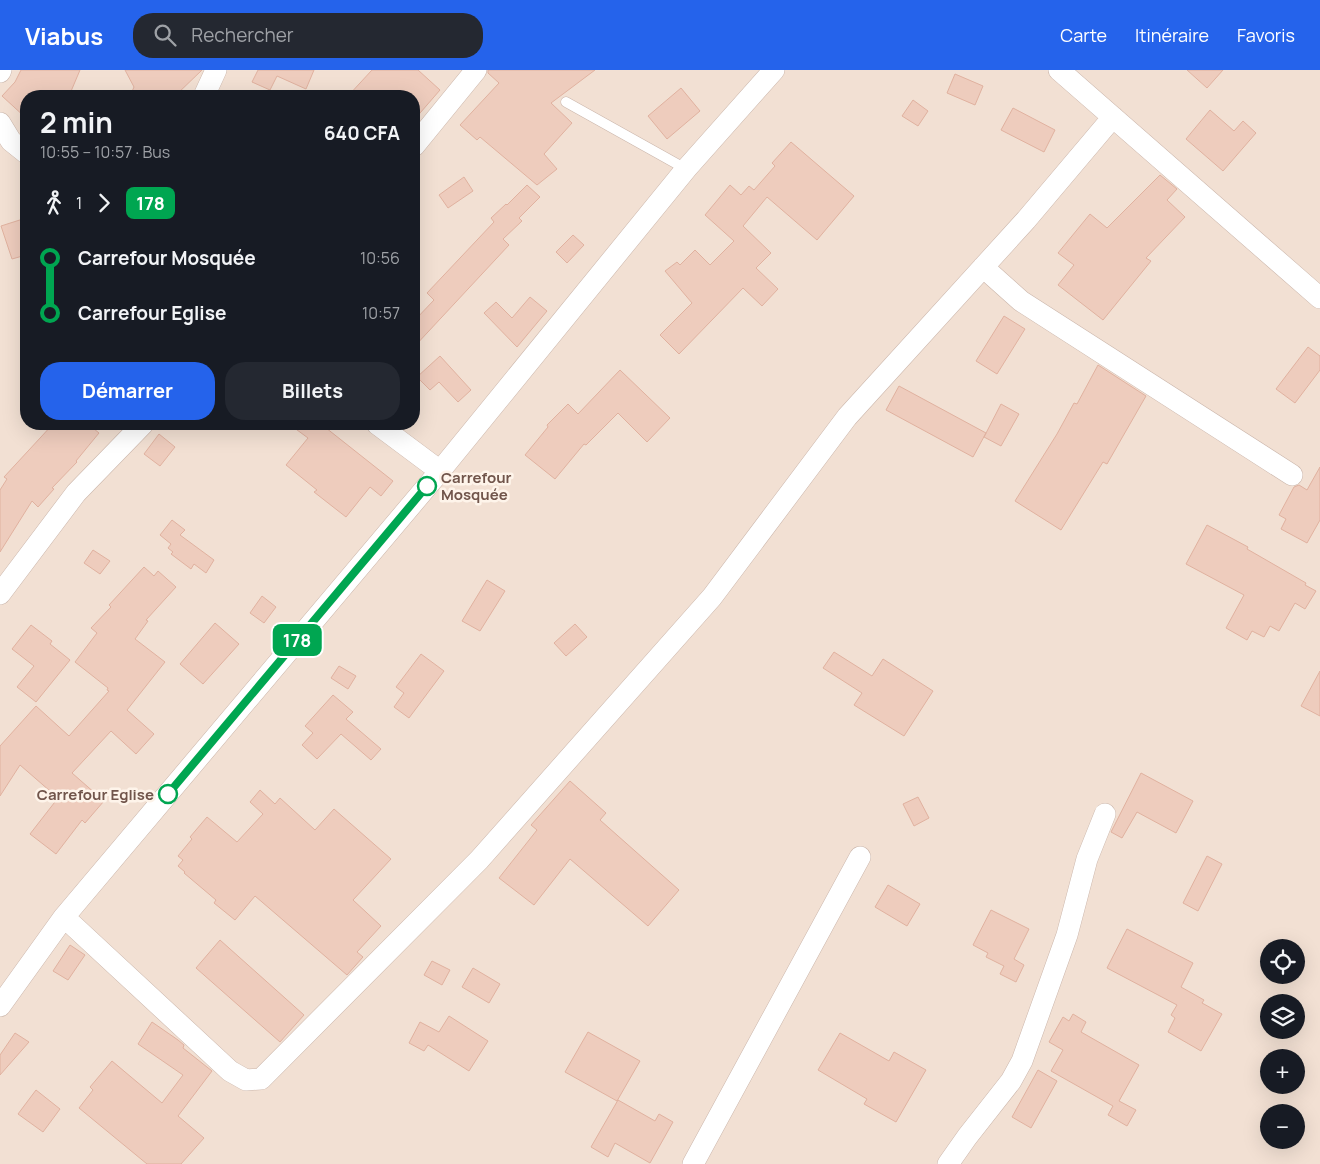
<!DOCTYPE html>
<html lang="fr">
<head>
<meta charset="utf-8">
<style>
  body { margin:0; font-family:Manrope,sans-serif; background:#242831; color:#f1f3f6; height:100vh; display:flex; flex-direction:column; font-size:19px; white-space:nowrap }
  * { box-sizing:border-box; margin:0 }
  p { font-size:16px; color:#9ea1a6 }
  .icon { flex:none; width:28px; height:28px; fill:none; stroke:currentColor; stroke-width:2; stroke-linecap:round; stroke-linejoin:round }
  .map { position:relative; flex:1; overflow:hidden }
  .panel { position:absolute; left:20px; top:20px; width:400px; height:340px; display:flex; flex-direction:column; background:#171b24; border-radius:20px; box-shadow:0 5px 20px #0002 }
  .panel>* { flex:none }
  .badge { padding:0 10px; border-radius:8px; font-size:18px; line-height:32px }
  .buttons { position:absolute; left:1260px; top:869px; display:grid; gap:10px }
  .buttons a { display:grid; place-items:center; width:45px; height:45px; border-radius:50%; background:#171b24; box-shadow:0 5px 20px #0002; font-size:25px }
  .map>.badge { position:absolute; translate:-50% -50%; box-shadow:0 0 0 2px #fff }
  .legs { display:flex; align-items:center; gap:8px; height:55px; padding:0 20px; font-size:16px }
  .legs p { margin-inline-start:auto }
  .summary { display:flex; align-items:center; justify-content:space-between; height:85px; padding:0 20px }
  h1 { font-size:28px; font-weight:700; line-height:38px }
  .action { display:flex; gap:10px; margin-top:auto; padding:10px 20px }
  .action a { flex:1; height:58px; border-radius:20px; background:#2563eb; color:#fff; font-size:20px; font-weight:700; line-height:58px; text-align:center }
  .action a+a { background:#242831; color:#f1f3f6 }
  ul { padding:0 20px; list-style:none }
  li { display:flex; align-items:center; gap:18px; height:55px; font-size:19px }
  li i { display:grid; place-items:center; width:8px; height:100%; margin:0 6px; background:currentColor }
  li i::after { content:''; width:12px; height:12px; margin:-6px; border:4px solid; border-radius:50%; background:#171b24 }
  li p { margin-inline-start:auto }
  li:first-child i { background:linear-gradient(#0000 50%,currentColor 0) }
  li:last-child i { background:linear-gradient(currentColor 50%,#0000 0) }
  header { display:flex; align-items:center; gap:30px; box-sizing:border-box; height:70px; padding:0 25px; background:#2563eb; color:#fff }
  header strong { font-size:24px }
  nav { display:flex; gap:28px; margin-inline-start:auto; font-size:18px }
  .search { width:350px; height:45px; background:#242831; display:flex; align-items:center; gap:12px; box-sizing:border-box; padding:0 18px; border-radius:20px; color:#9ea1a6; font-size:19px }
  .map>svg:first-child { display:block }
  .residential { fill:#f2e0d3; fill-rule:evenodd }
  .building { fill:#eeccbd; stroke:#e0b19f }
  .lines { fill:none; stroke-linecap:round; stroke-linejoin:round }
  .lane-casing { stroke:#cbb6ab; stroke-width:11 }
  .street-casing { stroke:#cbb6ab; stroke-width:22 }
  .lane { stroke:#fff; stroke-width:10 }
  .street { stroke:#fff; stroke-width:21 }
  .line-1-casing { stroke:#fff; stroke-width:11 }
  .line-1 { stroke:#00a651; stroke-width:8 }
  .stop-1-dot { fill:#fff; stroke:#00a651; stroke-width:2.5 }
  .labels { text-anchor:middle; dominant-baseline:central; stroke-width:5; stroke-linejoin:round; paint-order:stroke }
  .stop-label { font-size:15px; font-weight:bold; fill:#71554b; stroke:#fef4ea; text-anchor:start }
</style>
</head>
<body>
<header>
<strong>Viabus</strong>
<div class="search"><svg class="icon" aria-label="search" viewBox="0 0 24 24"><circle cx="10" cy="10" r="6"/><path d="M15 15l6 6"/></svg>Rechercher</div>
<nav><a>Carte</a><a>Itinéraire</a><a>Favoris</a></nav>
</header>
<div class="map">
<svg width="1320" height="1094" viewBox="0 0 1320 1094">
  <rect width="100%" height="100%" fill="#fbefe4"/>
  <!-- residential -->
  <path class="residential" d="M0,0H1320V1094H0ZM26,26H414V354H26ZM1269,878H1296V905H1269ZM1269,932H1296V960H1269ZM1269,988H1296V1015H1269ZM1269,1042H1296V1070H1269Z"/>
  <!-- building -->
  <path class="building" d="M21,0H80L69,26H26V48L2,26L15,12Z
    M125,0H202L175,26H130L134,17Z
    M258,0H314L306,19L277,6L270,20L252,12Z
    M372,0H418L440,20L414,50V26H348Z
    M488,0H595L551,33L572,53L544,84L557,99L537,115L480,67L477,70L460,55L499,13L488,3Z
    M1187,0H1223L1207,18Z
    M955,4L983,16L975,35L947,23Z
    M681,18L700,41L667,69L648,46Z
    M913,30L928,41L918,56L902,46Z
    M1013,38L1055,60L1044,82L1001,60Z
    M1210,40L1234,61L1243,51L1256,63L1223,101L1186,69Z
    M791,72L854,126L817,170L767,127L743,156L771,183L756,198L778,219L762,236L743,218L679,284L660,265L692,233L665,201L677,192L680,195L695,180L710,195L734,171L705,145L730,115L741,125L749,116L754,120L775,96L772,93Z
    M1160,105L1177,119L1167,130L1185,147L1146,188L1151,191L1103,250L1058,215L1074,195L1058,183L1090,144L1107,158Z
    M464,107L473,121L448,138L439,125Z
    M527,115L540,127L519,148L522,151L503,169L509,175L414,277V251L434,230L427,223L494,152L491,148L506,134L507,135Z
    M26,148V185L12,189L1,156Z
    M573,165L584,175L567,193L556,182Z
    M530,227L547,241L517,277L484,243L496,232L512,248Z
    M1004,246L1025,259L997,304L976,291Z
    M1308,277L1320,286V300L1295,333L1276,319Z
    M440,286L471,320L458,332L439,312L430,320L417,307Z
    M1098,295L1146,326L1107,394L1103,392L1061,460L1015,431L1057,364L1074,333L1077,334Z
    M620,300L670,348L647,372L618,343L586,375L584,374L555,409L525,385L548,357L547,355L568,334L578,344Z
    M899,316L986,363L973,387L886,340Z
    M1001,334L1019,344L1001,376L984,367Z
    M53,354H88L99,363L76,391L77,392L52,418L54,419L38,437L32,431L0,482V420L7,409L4,407Z
    M289,354H321L393,411L381,426L370,417L346,447L314,422L317,420L286,395L308,368Z
    M159,364L175,377L160,396L144,384Z
    M1320,397V450L1307,473L1281,459L1286,449L1279,445L1294,417L1299,415L1307,420Z
    M172,450L185,460L180,465L214,490L206,503L194,494L191,499L171,484L173,482L168,478L171,474L160,465Z
    M1207,455L1248,477L1247,479L1306,513L1305,515L1316,521L1305,539L1295,533L1279,561L1270,556L1264,567L1252,561L1247,570L1226,558L1244,525L1186,494Z
    M93,480L110,491L100,504L84,493Z
    M144,497L154,506L158,501L176,517L146,550L148,551L135,569L165,592L127,640L154,664L136,684L111,661L72,703L104,731L85,753L82,750L56,784L30,764L58,728L20,695L0,726V676L36,636L69,666L109,621L107,620L108,618L75,592L97,563L91,558L111,537L109,535Z
    M487,510L505,521L480,561L462,551Z
    M262,526L276,537L264,553L250,543Z
    M215,553L239,574L203,614L180,594Z
    M575,554L587,567L566,586L554,573Z
    M31,555L52,571L50,574L70,590L36,632L17,617L34,596L12,579Z
    M834,582L872,606L883,589L933,621L904,666L854,635L862,623L823,598Z
    M421,584L444,601L409,648L394,637L404,623L396,617Z
    M339,596L356,606L348,619L331,608Z
    M1320,601V646L1301,636Z
    M333,625L353,642L346,649L381,679L371,690L341,664L317,689L302,675L313,663L305,656Z
    M1141,703L1193,731L1176,763L1137,742L1122,768L1111,762Z
    M570,711L606,743L600,750L679,820L648,856L570,789L534,835L499,808L537,760L531,755Z
    M260,720L275,734L280,728L315,760L334,739L391,789L353,830L381,856L357,882L363,887L347,905L255,826L235,850L214,833L216,830L184,803L185,802L178,796L183,790L178,786L192,769L190,767L207,747L237,772L263,744L250,732Z
    M918,727L929,748L914,756L903,734Z
    M1207,786L1222,794L1198,841L1183,833Z
    M888,815L920,834L907,856L875,837Z
    M991,840L1029,859L1014,889L1024,895L1016,912L1000,904L1004,896L986,887L988,883L973,875Z
    M1127,859L1193,893L1181,917L1204,930L1202,933L1222,944L1201,981L1168,962L1175,948L1171,945L1177,935L1107,898Z
    M220,870L304,945L280,972L196,898Z
    M70,875L85,885L68,910L53,901Z
    M432,891L450,900L442,915L424,905Z
    M473,898L500,914L489,933L462,917Z
    M1073,944L1086,952L1081,962L1139,995L1119,1031L1136,1040L1127,1056L1108,1045L1113,1036L1051,1001L1063,980L1049,972L1063,947L1069,951Z
    M449,946L488,971L469,1001L428,975L424,981L409,973L420,952L439,962Z
    M152,952L178,970L184,975L183,978L212,1001L178,1046L204,1068L181,1094H147L79,1038L93,1020L90,1017L112,991L162,1033L183,1005L138,974Z
    M588,962L640,991L617,1031L565,1002Z
    M15,963L29,972L0,1005V985Z
    M840,963L889,991L894,982L926,1000L896,1052L864,1034L867,1029L818,1000Z
    M1038,1000L1057,1011L1031,1058L1012,1047Z
    M36,1020L60,1039L43,1062L18,1044Z
    M618,1030L655,1051L659,1044L673,1052L650,1093L615,1073L608,1087L591,1077Z"/>
  <g class="lines">
    <defs>
      <path id="lane" d="M566,32L686,99"/>
      <path id="street" d="M1059,0L1320,228
        M0,2L1,0
        M204,26L216,0
        M0,53L11,71L26,83
        M414,76L476,0
        M983,197L1021,231L1292,405
        M377,354L440,401
        M0,524L76,423L143,354
        M64,847L230,1001L246,1010L261,1009L479,790L712,527L847,347L1026,150L1113,47
        M0,936L64,847L440,401L686,99L774,0
        M693,1094L860,787
        M948,1094L967,1067L1011,1011L1022,991L1067,865L1087,789L1105,744"/>
    </defs>
    <!-- lane casing -->
    <use href="#lane" class="lane-casing"/>
    <!-- street casing -->
    <use href="#street" class="street-casing"/>
    <!-- lane -->
    <use href="#lane" class="lane"/>
    <!-- street -->
    <use href="#street" class="street"/>
  </g>
  <g class="lines">
    <defs>
      <path id="line-1" d="M168,724L427,416"/>
    </defs>
    <!-- line-1 casing -->
    <use href="#line-1" class="line-1-casing"/>
    <!-- line-1 -->
    <use href="#line-1" class="line-1"/>
  </g>
  <!-- markers -->
  <g class="stop-1-dot">
    <circle cx="427" cy="416" r="9"/>
    <circle cx="168" cy="724" r="9"/>
  </g>
  <g class="labels">
    <!-- stop labels -->
    <g class="stop-label">
      <text x="441" y="407">Carrefour<tspan x="441" dy="17">Mosquée</tspan></text>
      <text x="154" y="724" text-anchor="end">Carrefour Eglise</text>
    </g>
  </g>
</svg>
<div class="buttons">
<a><svg class="icon" aria-label="locate" viewBox="0 0 24 24"><circle cx="12" cy="12" r="6"/><path d="M12 2v4M12 18v4M2 12h4M18 12h4"/></svg></a>
<a><svg class="icon" aria-label="layers" viewBox="0 0 24 24"><path d="M12 4l9 5-9 5-9-5zM3 14l9 5 9-5"/></svg></a>
<a>+</a>
<a>−</a>
</div>
<b class="badge" style="left:297px;top:570px;background:#00a651;color:#fff">178</b>
<section class="panel">
<div class="summary"><div><h1>2 min</h1><p>10:55 – 10:57 · Bus</p></div><b>640 CFA</b></div>
<div class="legs"><svg class="icon" aria-label="walk" viewBox="0 0 24 24"><circle cx="13" cy="4" r="2"/><path d="M13 8l-2 6 4 7M11 14l-3 7M7 12l3-4h3l4 4"/></svg>1<svg class="icon" aria-label="forward" viewBox="0 0 24 24"><path d="M9 5l7 7-7 7"/></svg><b class="badge" style="background:#00a651;color:#fff">178</b></div>
<ul>
<li><i style="color:#00a651"></i><b>Carrefour Mosquée</b><p>10:56</p></li>
<li><i style="color:#00a651"></i><b>Carrefour Eglise</b><p>10:57</p></li>
</ul>
<div class="action"><a>Démarrer</a><a>Billets</a></div>
</section>
</div>
</body>
</html>
